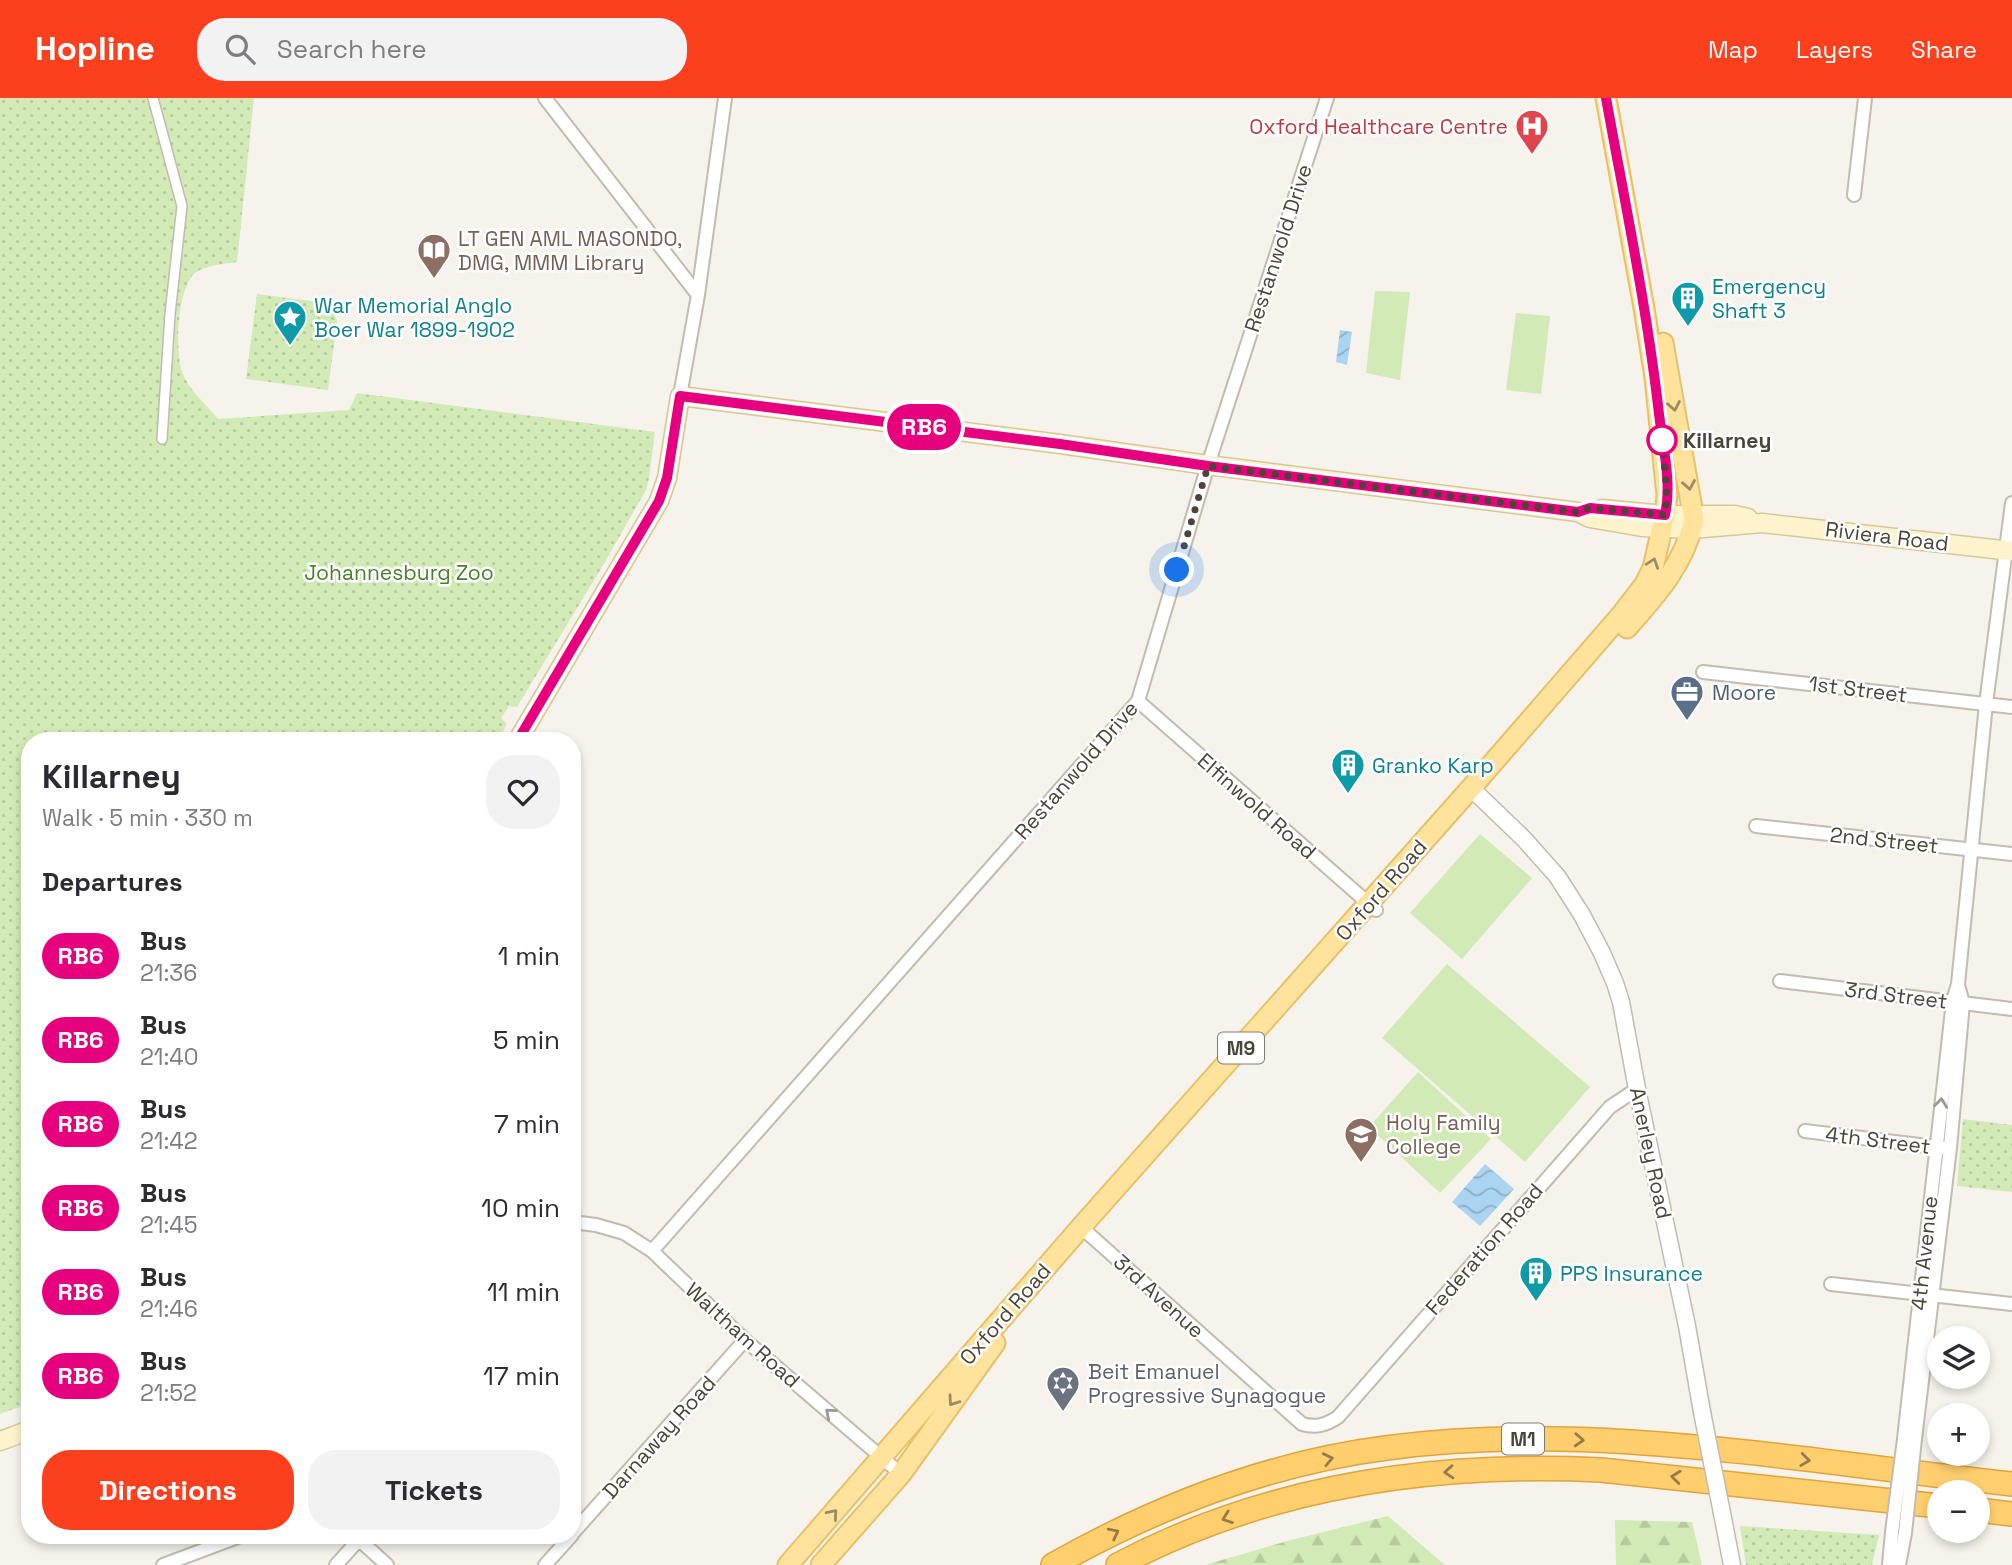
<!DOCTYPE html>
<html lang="en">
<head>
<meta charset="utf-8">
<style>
  body { margin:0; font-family:"Space Grotesk",sans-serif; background:#f2f2f3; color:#2b2b33; height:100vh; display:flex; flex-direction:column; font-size:26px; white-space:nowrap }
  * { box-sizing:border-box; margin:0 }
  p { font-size:23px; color:#7c7c81 }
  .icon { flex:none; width:38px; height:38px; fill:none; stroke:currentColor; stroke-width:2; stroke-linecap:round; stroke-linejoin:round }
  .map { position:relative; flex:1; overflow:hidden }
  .details { position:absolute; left:21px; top:634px; width:560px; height:812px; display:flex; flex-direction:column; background:#fff; border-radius:28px; box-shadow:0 4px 10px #0003 }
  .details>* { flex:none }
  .badge { padding:0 14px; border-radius:23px; font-size:24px; line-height:46px }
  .buttons { position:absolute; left:1927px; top:1228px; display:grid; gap:14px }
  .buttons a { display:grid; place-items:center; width:63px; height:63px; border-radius:50%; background:#fff; box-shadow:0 4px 10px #0003; font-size:35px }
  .you { position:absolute; width:35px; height:35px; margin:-18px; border:5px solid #fff; border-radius:50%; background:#1a73e8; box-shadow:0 0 0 10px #1a73e833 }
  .map>.badge { position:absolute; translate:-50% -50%; box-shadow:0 0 0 4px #fff }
  h2 { padding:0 21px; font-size:26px; line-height:63px }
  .round { display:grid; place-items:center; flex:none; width:74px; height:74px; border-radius:28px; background:#f2f2f3 }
  .overview { display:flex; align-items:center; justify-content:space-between; height:119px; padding:0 21px }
  h1 { font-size:33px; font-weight:700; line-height:52px }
  .cta { display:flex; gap:14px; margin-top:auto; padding:14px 21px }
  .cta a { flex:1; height:80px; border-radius:28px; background:#fc3f1d; color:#fff; font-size:28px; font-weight:700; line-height:80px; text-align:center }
  .cta a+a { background:#f2f2f3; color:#2b2b33 }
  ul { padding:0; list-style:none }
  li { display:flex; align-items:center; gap:21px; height:84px; padding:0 21px }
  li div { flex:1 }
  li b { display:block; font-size:26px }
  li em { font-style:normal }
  li .badge { min-width:77px; font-weight:700; text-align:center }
  header { display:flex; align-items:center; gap:42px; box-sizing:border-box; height:98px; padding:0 35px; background:#fc3f1d; color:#fff }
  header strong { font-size:33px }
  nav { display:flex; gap:38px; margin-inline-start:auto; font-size:24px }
  .search { width:490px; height:63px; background:#f2f2f3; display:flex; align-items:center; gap:18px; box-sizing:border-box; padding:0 24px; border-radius:28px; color:#7c7c81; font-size:26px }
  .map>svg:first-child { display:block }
  .grass { fill:url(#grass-dots) }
  .forest { fill:url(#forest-firs) }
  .pitch { fill:#d2eab5 }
  .water { fill:url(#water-waves) }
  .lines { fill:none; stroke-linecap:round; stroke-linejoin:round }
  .pedestrian-casing { stroke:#c2bbae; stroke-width:12 }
  .minor-casing { stroke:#c2bbae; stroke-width:16 }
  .tertiary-casing { stroke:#c2bbae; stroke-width:19 }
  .secondary-casing { stroke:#d6c79b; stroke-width:21 }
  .primary-casing { stroke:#e6c16a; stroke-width:23 }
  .motorway-casing { stroke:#e0a43c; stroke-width:26 }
  .pedestrian { stroke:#fff; stroke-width:9 }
  .minor { stroke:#fff; stroke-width:12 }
  .tertiary { stroke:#fff; stroke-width:16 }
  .secondary { stroke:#fff3cd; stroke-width:18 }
  .primary { stroke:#ffe39c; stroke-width:19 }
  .motorway { stroke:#ffcf6e; stroke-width:23 }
  .minor-bridge-casing { stroke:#c2bbae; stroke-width:16; stroke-linecap:butt }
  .tertiary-bridge-casing { stroke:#c2bbae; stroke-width:19; stroke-linecap:butt }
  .minor-bridge { stroke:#fff; stroke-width:12 }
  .tertiary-bridge { stroke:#fff; stroke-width:16 }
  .oneway { stroke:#9c8c66 }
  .oneway2 { stroke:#9c9892 }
  .oneway3 { stroke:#937c4e }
  .line-casing { stroke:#fff; stroke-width:16 }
  .line { stroke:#e6007e; stroke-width:10 }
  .walk { stroke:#4b4439; stroke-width:7; stroke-dasharray:0 12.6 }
  .stop-dot { fill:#fff; stroke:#e6007e; stroke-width:3.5 }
  .labels { text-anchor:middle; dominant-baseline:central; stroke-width:5; stroke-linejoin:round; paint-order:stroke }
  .shield { fill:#fff; stroke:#817c74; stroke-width:2 }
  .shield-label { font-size:19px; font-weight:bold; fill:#4b4439 }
  .health-label { font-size:21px; fill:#be3a42; stroke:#fff; text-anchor:end }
  .education-label { font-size:21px; fill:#785e54; stroke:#fff; text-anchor:start }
  .street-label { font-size:21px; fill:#4b4439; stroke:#fff }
  .culture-label { font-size:21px; fill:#0d838f; stroke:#fff; text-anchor:start }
  .stop-label { font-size:21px; font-weight:bold; fill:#4b4439; stroke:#fff; text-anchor:start }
  .park-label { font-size:21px; fill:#4a7f2a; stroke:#fff }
  .service-label { font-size:21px; fill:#4e5e75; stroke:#fff; text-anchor:start }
  .worship-label { font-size:21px; fill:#5b616d; stroke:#fff; text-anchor:start }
</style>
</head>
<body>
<header>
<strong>Hopline</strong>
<div class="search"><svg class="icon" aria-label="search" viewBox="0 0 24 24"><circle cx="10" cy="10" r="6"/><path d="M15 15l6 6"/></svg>Search here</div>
<nav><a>Map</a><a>Layers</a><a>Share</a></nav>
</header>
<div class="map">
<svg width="2012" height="1467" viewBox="0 0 2012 1467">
  <defs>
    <pattern id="grass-dots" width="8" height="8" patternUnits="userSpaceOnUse" patternTransform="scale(1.75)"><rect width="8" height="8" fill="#d2eab5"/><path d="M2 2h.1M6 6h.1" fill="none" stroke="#b6ca9c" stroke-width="1.8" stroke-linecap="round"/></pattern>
    <pattern id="forest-firs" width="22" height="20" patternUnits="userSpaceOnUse" patternTransform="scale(1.75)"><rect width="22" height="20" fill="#d2eab5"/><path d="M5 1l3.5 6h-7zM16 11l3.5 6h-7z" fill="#b6ca9c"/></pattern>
    <pattern id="water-waves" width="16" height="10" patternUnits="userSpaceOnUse" patternTransform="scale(1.75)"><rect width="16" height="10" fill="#a9d4f2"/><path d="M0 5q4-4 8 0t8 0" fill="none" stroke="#8caec5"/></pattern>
  </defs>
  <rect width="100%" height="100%" fill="#f6f3ec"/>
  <!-- grass -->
  <path class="grass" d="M0,0H254L237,164C224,166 206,167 195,175C177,190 175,252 182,274C188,291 207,307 218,321L349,312L357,295L655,334L649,380L646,392L605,464L517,609L509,608L501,620L507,626L497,642H30V1305L0,1316Z
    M257,196L319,204L329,208L332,212L337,223L328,292L246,281Z
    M1963,1021L2012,1027V1094L1957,1088Z
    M1740,1428L1879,1437L1872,1467H1746Z"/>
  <!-- forest -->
  <path class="forest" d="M1388,1418L1445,1467H1205L1291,1442Z
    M1615,1422L1692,1424L1702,1467H1616Z"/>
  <!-- pitch -->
  <path class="pitch" d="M1375,193L1410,194L1400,282L1366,275Z
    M1516,215L1550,218L1541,296L1506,292Z
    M1480,736L1532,780L1462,861L1410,815Z
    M1447,866L1590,989L1525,1064L1382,940Z
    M1418,974L1491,1041L1440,1095L1369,1029Z"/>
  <!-- water -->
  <path class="water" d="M1340,232L1352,234L1347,267L1336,264Z
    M1485,1066L1514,1091L1480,1128L1452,1104Z"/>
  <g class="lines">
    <defs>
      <path id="pedestrian" d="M153,0L182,108L170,216L162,341"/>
      <path id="minor" d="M545,0L698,197L680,298
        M1854,97L1865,0
        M698,197L725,0
        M1703,574L2012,609
        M1138,603L1376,812
        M1756,728L2012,756
        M1780,883L2012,911
        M1805,1033L1944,1050
        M572,1124L596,1127L624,1135L652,1153L745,1242L901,1376
        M1081,1129L1302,1326C1316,1330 1326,1327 1338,1319L1610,1009L1637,991
        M652,1153L1138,603L1208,367L1327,0
        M1831,1186L2012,1206
        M1904,1341L1953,903L1958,886L1986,606L2012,405
        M1915,1341L1950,1050L1963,905L1958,887
        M572,1436L745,1242
        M354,1437L387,1467
        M163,1467L243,1437
        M336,1467L363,1437
        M545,1467L572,1437
        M1889,1467L1892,1434
        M1899,1467L1905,1435"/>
      <path id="tertiary" d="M1471,690L1524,741L1557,778L1582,817L1602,855L1615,885L1621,904L1637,991L1687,1228L1702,1314
        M1722,1415L1732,1467"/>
      <path id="secondary" d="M1602,411L1665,417H1735L1748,420
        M518,642L659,403L667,380L680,298L1060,346L1208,367L1578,414L1590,420L1642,429L1692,431L1762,425L2012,453
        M0,1343L30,1332"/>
      <path id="primary" d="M1627,530C1657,496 1683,468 1694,422L1663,245
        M788,1467L1081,1129L1471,690L1622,516L1645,486L1653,470L1665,417L1667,397L1655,280L1644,210L1606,0
        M821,1467L901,1376L995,1245"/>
      <path id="motorway" d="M1978,1412L2012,1416
        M1053,1467C1156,1409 1269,1365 1386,1350C1592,1322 1806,1364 2012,1386
        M1118,1467C1267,1388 1435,1364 1601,1372L1939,1408"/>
    </defs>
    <!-- pedestrian casing -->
    <use href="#pedestrian" class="pedestrian-casing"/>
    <!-- minor casing -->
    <use href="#minor" class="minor-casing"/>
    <!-- tertiary casing -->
    <use href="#tertiary" class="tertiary-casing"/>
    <!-- secondary casing -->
    <use href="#secondary" class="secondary-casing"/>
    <!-- primary casing -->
    <use href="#primary" class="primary-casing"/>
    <!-- motorway casing -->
    <use href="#motorway" class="motorway-casing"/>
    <!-- pedestrian -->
    <use href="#pedestrian" class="pedestrian"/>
    <!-- minor -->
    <use href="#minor" class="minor"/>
    <!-- tertiary -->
    <use href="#tertiary" class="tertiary"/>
    <!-- secondary -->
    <use href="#secondary" class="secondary"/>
    <!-- primary -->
    <use href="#primary" class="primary"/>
    <!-- motorway -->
    <use href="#motorway" class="motorway"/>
    <defs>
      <path id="minor-bridge" d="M1892,1434L1904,1341
        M1905,1435L1915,1341"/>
      <path id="tertiary-bridge" d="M1702,1314L1722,1415"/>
    </defs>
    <!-- minor-bridge casing -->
    <use href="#minor-bridge" class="minor-bridge-casing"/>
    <!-- tertiary-bridge casing -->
    <use href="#tertiary-bridge" class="tertiary-bridge-casing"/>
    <!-- minor-bridge -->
    <use href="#minor-bridge" class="minor-bridge"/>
    <!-- tertiary-bridge -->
    <use href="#tertiary-bridge" class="tertiary-bridge"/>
  </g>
  <!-- one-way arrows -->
  <defs><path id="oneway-chevron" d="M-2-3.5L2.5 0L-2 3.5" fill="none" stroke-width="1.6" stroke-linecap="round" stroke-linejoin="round" transform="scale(1.75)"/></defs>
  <g class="oneway">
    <use href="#oneway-chevron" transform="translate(1674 308) rotate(80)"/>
    <use href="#oneway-chevron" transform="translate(1689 387) rotate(80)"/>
    <use href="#oneway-chevron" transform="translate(1653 465) rotate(-71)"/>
    <use href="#oneway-chevron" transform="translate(953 1303) rotate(125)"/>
    <use href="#oneway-chevron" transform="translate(833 1416) rotate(-49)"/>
  </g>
  <g class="oneway2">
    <use href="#oneway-chevron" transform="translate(1941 1005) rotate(-83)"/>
    <use href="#oneway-chevron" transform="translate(830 1315) rotate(-139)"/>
  </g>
  <g class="oneway3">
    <use href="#oneway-chevron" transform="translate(1579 1342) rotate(3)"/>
    <use href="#oneway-chevron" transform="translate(1328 1361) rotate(-12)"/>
    <use href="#oneway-chevron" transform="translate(1805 1362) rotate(7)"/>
    <use href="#oneway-chevron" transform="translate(1449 1374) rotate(176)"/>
    <use href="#oneway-chevron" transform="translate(1676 1379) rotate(-174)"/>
    <use href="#oneway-chevron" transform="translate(1227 1420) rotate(160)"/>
    <use href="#oneway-chevron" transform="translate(1114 1435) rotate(-27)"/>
  </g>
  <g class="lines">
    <defs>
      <path id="line" d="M518,642L659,403L667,380L680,298L1060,346L1208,368L1578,414L1590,410L1665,417C1672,385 1663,349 1659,316C1647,210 1625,105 1606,0"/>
    </defs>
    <!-- line casing -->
    <use href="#line" class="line-casing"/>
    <!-- line -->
    <use href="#line" class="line"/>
    <!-- walk -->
    <path class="walk" d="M1177,472L1208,368L1578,414L1590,410L1665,417L1667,397L1662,342"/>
  </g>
  <!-- icons -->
  <defs>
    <symbol id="hospital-pin" viewBox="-11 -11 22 30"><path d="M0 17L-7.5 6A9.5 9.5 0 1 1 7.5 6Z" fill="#e0444e" stroke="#fff"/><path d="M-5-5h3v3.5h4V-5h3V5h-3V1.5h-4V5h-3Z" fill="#fff"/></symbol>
    <symbol id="library-pin" viewBox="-11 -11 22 30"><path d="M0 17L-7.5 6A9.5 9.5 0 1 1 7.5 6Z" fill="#8d6e63" stroke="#fff"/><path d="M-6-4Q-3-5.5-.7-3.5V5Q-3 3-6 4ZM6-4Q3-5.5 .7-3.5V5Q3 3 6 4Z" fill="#fff"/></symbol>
    <symbol id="building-pin" viewBox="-11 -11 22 30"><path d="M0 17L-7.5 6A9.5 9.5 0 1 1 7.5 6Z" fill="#0f9aa8" stroke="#fff"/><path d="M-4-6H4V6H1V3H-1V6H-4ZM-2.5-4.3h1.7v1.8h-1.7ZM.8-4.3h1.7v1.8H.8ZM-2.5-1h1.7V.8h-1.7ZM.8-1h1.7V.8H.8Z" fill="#fff"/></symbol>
    <symbol id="sight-pin" viewBox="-11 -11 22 30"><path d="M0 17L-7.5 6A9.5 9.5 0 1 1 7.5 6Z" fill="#0f9aa8" stroke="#fff"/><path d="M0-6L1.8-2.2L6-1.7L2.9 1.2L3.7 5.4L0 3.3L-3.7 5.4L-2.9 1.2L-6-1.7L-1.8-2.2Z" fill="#fff"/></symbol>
    <symbol id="office-pin" viewBox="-11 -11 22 30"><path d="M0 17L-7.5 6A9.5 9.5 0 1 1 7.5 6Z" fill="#5c6f8a" stroke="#fff"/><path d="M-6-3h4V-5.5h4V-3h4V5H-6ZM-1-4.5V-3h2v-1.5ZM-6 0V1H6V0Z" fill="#fff"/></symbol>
    <symbol id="school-pin" viewBox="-11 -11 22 30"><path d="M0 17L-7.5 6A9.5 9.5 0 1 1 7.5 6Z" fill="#8d6e63" stroke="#fff"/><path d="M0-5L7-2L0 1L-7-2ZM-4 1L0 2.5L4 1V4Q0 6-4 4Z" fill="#fff"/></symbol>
    <symbol id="synagogue-pin" viewBox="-11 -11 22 30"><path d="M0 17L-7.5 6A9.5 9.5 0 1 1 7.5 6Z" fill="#6b7280" stroke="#fff"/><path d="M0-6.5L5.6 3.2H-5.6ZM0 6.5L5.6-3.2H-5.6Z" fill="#fff"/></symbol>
  </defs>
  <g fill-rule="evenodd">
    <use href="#hospital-pin" x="1513" y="9" width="38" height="52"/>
    <use href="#library-pin" x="415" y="133" width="38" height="52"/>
    <use href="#building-pin" x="1669" y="181" width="38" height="52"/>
    <use href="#sight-pin" x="271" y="200" width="38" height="52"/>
    <use href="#office-pin" x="1668" y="575" width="38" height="52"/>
    <use href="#building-pin" x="1329" y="648" width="38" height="52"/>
    <use href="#school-pin" x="1342" y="1017" width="38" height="52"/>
    <use href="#building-pin" x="1517" y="1156" width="38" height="52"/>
    <use href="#synagogue-pin" x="1044" y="1266" width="38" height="52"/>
  </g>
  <!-- markers -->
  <circle class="stop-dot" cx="1662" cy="342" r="14"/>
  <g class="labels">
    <!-- shield labels -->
    <g class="shield">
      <rect x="1218" y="934.5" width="46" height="31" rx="5"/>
      <rect x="1502" y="1325.5" width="42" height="31" rx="5"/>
    </g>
    <g class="shield-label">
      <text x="1241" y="950">M9</text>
      <text x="1523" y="1341">M1</text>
    </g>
    <!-- health labels -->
    <g class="health-label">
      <text x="1508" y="28">Oxford Healthcare Centre</text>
    </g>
    <!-- education labels -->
    <g class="education-label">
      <text x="458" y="140">LT GEN AML MASONDO,<tspan x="458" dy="24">DMG, MMM Library</tspan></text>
      <text x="1386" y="1024">Holy Family<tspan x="1386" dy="24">College</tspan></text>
    </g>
    <!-- street labels -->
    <g class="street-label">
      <text transform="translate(1278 150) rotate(-72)">Restanwold Drive</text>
      <text transform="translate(1887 438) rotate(7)">Riviera Road</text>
      <text transform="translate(1858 591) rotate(7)">1st Street</text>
      <text transform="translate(1076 672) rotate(-49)">Restanwold Drive</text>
      <text transform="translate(1257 708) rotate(41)">Elfinwold Road</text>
      <text transform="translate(1884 742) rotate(6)">2nd Street</text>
      <text transform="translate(1381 792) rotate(-49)">Oxford Road</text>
      <text transform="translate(1896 897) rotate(7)">3rd Street</text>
      <text transform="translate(1878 1042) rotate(7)">4th Street</text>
      <text transform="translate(1651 1055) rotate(78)">Anerley Road</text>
      <text transform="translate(1484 1151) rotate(-49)">Federation Road</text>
      <text transform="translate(1924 1155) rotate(-84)">4th Avenue</text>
      <text transform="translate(1159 1198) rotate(42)">3rd Avenue</text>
      <text transform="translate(1005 1216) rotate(-49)">Oxford Road</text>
      <text transform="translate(743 1237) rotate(42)">Waltham Road</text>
      <text transform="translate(659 1339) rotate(-48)">Darnaway Road</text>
    </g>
    <!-- culture labels -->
    <g class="culture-label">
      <text x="1712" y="188">Emergency<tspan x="1712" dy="24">Shaft 3</tspan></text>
      <text x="314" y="207">War Memorial Anglo<tspan x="314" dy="24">Boer War 1899-1902</tspan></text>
      <text x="1372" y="667">Granko Karp</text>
      <text x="1560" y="1175">PPS Insurance</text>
    </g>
    <!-- stop labels -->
    <g class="stop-label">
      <text x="1683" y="342">Killarney</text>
    </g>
    <!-- park labels -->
    <g class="park-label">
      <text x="399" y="474">Johannesburg Zoo</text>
    </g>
    <!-- service labels -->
    <g class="service-label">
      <text x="1712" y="594">Moore</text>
    </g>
    <!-- worship labels -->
    <g class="worship-label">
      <text x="1088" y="1273">Beit Emanuel<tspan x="1088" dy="24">Progressive Synagogue</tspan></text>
    </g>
  </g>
</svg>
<div class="buttons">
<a><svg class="icon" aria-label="layers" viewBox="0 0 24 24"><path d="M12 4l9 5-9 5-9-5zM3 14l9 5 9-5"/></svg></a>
<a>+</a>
<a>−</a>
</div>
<div class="you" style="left:1177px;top:472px"></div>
<b class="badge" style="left:924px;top:329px;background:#e6007e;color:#fff">RB6</b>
<section class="details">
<div class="overview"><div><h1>Killarney</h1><p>Walk · 5 min · 330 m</p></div><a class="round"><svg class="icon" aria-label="heart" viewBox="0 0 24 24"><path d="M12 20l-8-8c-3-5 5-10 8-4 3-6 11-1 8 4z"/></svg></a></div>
<h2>Departures</h2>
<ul>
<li><span class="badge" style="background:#e6007e;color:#fff">RB6</span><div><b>Bus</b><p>21:36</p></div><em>1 min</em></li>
<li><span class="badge" style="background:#e6007e;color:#fff">RB6</span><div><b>Bus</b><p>21:40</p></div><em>5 min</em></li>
<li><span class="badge" style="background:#e6007e;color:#fff">RB6</span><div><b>Bus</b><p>21:42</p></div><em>7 min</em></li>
<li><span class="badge" style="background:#e6007e;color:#fff">RB6</span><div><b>Bus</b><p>21:45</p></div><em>10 min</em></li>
<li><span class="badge" style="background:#e6007e;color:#fff">RB6</span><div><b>Bus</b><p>21:46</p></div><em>11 min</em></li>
<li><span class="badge" style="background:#e6007e;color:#fff">RB6</span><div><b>Bus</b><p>21:52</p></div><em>17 min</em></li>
</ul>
<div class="cta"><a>Directions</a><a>Tickets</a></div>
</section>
</div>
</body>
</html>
